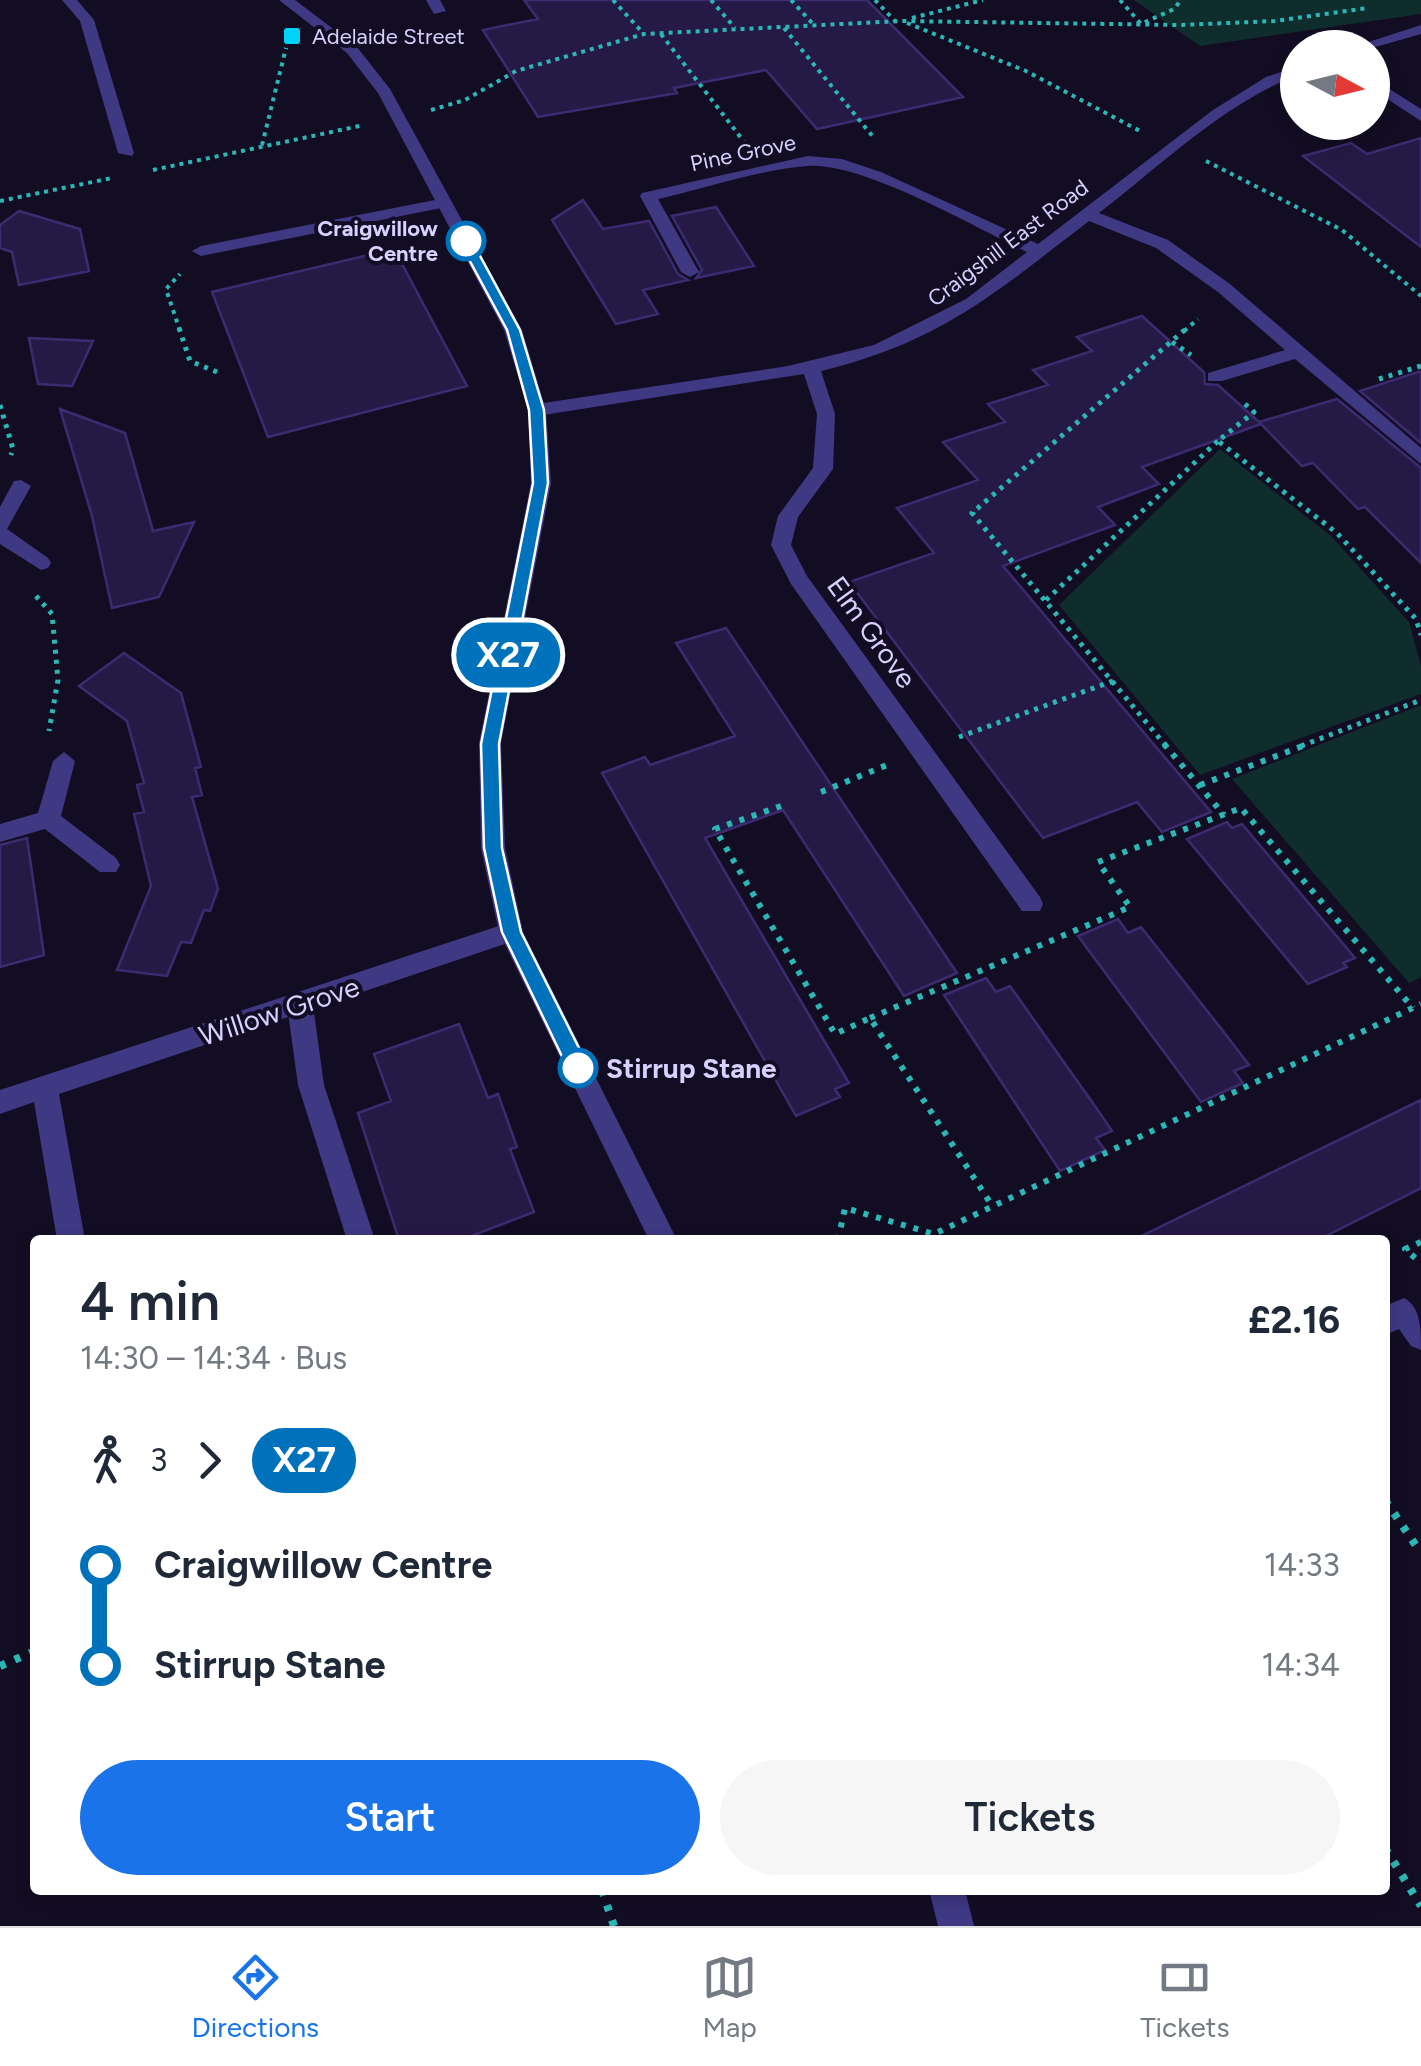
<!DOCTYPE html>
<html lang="en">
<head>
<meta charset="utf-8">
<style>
  body { margin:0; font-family:Figtree,sans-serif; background:#f6f6f7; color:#1f2937; height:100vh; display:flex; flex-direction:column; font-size:38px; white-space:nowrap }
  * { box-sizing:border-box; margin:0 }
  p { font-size:32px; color:#747a83 }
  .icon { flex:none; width:55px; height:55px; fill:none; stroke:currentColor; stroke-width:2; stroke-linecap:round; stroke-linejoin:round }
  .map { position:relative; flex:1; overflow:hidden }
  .side { position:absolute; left:30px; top:1235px; width:1360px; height:660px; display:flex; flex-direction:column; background:#fff; border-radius:10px; box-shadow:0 5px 15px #0003 }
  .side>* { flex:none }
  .badge { padding:0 20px; border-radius:32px; font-size:35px; line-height:65px }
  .needle { width:65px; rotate:97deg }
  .tools { position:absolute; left:1280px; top:30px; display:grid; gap:20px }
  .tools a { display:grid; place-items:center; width:110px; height:110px; border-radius:50%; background:#fff; box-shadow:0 5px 15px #0003; font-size:50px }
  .map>.badge { position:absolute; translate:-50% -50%; box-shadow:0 0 0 5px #fff }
  .legs { display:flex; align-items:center; gap:15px; height:110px; padding:0 50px; font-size:32px }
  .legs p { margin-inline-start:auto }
  .summary { display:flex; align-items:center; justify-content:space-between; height:170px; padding:0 50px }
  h1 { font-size:55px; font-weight:600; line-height:75px }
  .action { display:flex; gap:20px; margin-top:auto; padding:20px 50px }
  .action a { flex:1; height:115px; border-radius:60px; background:#1a73e8; color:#fff; font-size:40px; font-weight:600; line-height:115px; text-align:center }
  .action a+a { background:#f6f6f7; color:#1f2937 }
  ul { padding:0 50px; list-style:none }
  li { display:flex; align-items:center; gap:35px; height:100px; font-size:38px }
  li i { display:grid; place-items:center; width:15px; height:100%; margin:0 12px; background:currentColor }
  li i::after { content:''; width:25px; height:25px; margin:-12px; border:8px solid; border-radius:50%; background:#fff }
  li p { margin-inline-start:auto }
  li:first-child i { background:linear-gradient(#0000 50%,currentColor 0) }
  li:last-child i { background:linear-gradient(currentColor 50%,#0000 0) }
  .dock { display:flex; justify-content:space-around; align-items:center; height:140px; border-top:2px solid #e0e1e3; background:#fff; font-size:28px; color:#747a83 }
  .dock a { display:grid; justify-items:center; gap:5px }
  .dock .current { color:#1a73e8 }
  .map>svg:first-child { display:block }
  .green { fill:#102d2e }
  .building { fill:#251945; stroke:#3d2b71; stroke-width:2.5 }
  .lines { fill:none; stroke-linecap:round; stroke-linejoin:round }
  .path-far3 { stroke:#2cb7b7; stroke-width:4; stroke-dasharray:4 5; stroke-linecap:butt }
  .path-far2 { stroke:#2cb7b7; stroke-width:5; stroke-dasharray:4 6; stroke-linecap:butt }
  .path-far1 { stroke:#2cb7b7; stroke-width:6; stroke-dasharray:5 8; stroke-linecap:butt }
  .path { stroke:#2cb7b7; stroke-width:8; stroke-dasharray:6 10; stroke-linecap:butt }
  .service { fill:#3f3883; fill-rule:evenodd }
  .minor { fill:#3f3883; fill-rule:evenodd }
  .tertiary { fill:#3f3883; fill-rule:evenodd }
  .line-1 { fill:#0072bc; stroke:#fff; stroke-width:2.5 }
  .poi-dot { fill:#00d3fb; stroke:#130d23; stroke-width:4 }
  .stop-1-dot { fill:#fff; stroke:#0072bc; stroke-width:5 }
  .labels { text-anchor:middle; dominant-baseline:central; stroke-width:8; stroke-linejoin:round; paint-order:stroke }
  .far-poi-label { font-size:22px; fill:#d8d0ff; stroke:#130d23; text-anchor:start }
  .far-street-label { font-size:22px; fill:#d8d0ff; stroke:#130d23 }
  .far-stop-label { font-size:22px; font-weight:bold; fill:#d8d0ff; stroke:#130d23; text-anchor:end }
  .street-label { font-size:28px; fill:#d8d0ff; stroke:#130d23 }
  .stop-label { font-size:28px; font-weight:bold; fill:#d8d0ff; stroke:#130d23; text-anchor:start }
</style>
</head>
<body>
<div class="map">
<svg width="1421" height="1926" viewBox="0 0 1421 1926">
  <rect width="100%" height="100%" fill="#130d23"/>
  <!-- green -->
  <path class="green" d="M1134,0H1421V14L1200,46Z
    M1220,449L1331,536L1409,622L1421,666V694L1200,775L1059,605Z
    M1421,705V977L1409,983L1232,779Z"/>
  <!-- building -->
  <path class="building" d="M524,0H867L963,97L817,129L766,70L674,88L677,93L538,117L483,30L538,19Z
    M1421,138V247L1303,156L1351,143L1367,154Z
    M583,200L603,229L649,221L678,274L688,280L643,290L658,314L616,324L552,220Z
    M716,207L754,266L696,278L702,270L672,216Z
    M19,211L80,229L89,271L19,285L12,252L0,248V225Z
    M394,249L467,386L268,437L212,292Z
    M1142,316L1204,372L1205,384L1218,385L1259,422L1337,399L1421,468V563L1365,507L1358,509L1313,463L1302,466L1261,424L1142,467L1159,484L1098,507L1115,525L1003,566L1211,812L1162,832L1137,802L1043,838L849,582L934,553L897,508L978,480L943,442L1005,422L988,404L1048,385L1033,370L1092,351L1077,337Z
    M29,338L93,341L72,386L38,384Z
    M1421,371V443L1360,391Z
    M60,409L125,433L153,531L194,522L159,597L112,608L92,516Z
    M726,628L957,973L904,996L783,810L705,838L849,1083L835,1089L840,1097L796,1116L602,773L645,757L650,765L735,736L676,643Z
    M124,653L181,693L201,767L195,768L202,795L192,797L218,889L210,911L204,910L191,943L181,942L167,976L117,970L151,886L134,814L144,812L137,785L144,783L127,721L79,686Z
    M1227,822L1232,828L1242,824L1355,958L1343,963L1347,967L1308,984L1187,839Z
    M27,838L44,955L0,967V845Z
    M1118,919L1128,933L1141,927L1223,1031L1249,1065L1234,1071L1243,1083L1201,1102L1078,936Z
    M986,978L996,992L1010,986L1097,1109L1112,1131L1096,1138L1105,1150L1060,1171L944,995Z
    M459,1024L488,1098L498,1094L517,1147L510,1149L534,1212L461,1240H399L358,1113L391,1101L374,1054Z
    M1421,1100V1188L1318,1240H1133Z"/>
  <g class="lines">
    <!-- path-far3 -->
    <path class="path-far3" d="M613,0L643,33
      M711,0L735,28
      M791,0L813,24
      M875,0L895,21
      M1120,0L1141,24L1174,9L1181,0
      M912,18L983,0
      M907,23L1026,71L1140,131
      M784,28L874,138
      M661,34L745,143
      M431,110L465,100L516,71L644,34L901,21L1180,25L1275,21L1368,8
      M262,145L286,48L283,39
      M1206,161L1342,230L1421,296
      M153,170L364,125
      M0,201L112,178
      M180,331L166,289L180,274
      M1184,331L1198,319"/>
    <!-- path-far2 -->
    <path class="path-far2" d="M179,328L190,361L222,374
      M1172,342L1191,355
      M1379,379L1421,366
      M1245,404L1254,412L1218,441L1337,533L1416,619L1421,635
      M0,405L13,449L11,455
      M36,596L52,614L58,680L49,731
      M1046,600L1218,441
      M959,737L1113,681
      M1166,746L972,513L1187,328
      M1301,746L1421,700"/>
    <!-- path-far1 -->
    <path class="path-far1" d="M1164,744L1224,815
      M1200,785L1308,744
      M821,792L887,765
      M781,806L715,829L835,1034L870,1018L993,1207
      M870,1018L1130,907L1098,862L1241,808L1413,1008
      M838,1240L845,1208L934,1234L1421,1004
      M1421,1242L1405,1249L1421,1263"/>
    <!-- path -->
    <path class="path" d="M1385,1500L1421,1553
      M0,1666L35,1651
      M1385,1848L1421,1906
      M602,1890L614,1926"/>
    <!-- service -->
    <path class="service" d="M445,198L451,200V206L201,256L192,251L201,246Z
      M300,994L309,997L313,1005L324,1085L375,1240H347L298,1085L287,1005L291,997Z"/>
    <!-- minor -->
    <path class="minor" d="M62,0H77L94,20L134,153L132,156L118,153L80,21Z
      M426,0H440L446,11L434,14Z
      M1421,25V34L1372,48H1350Z
      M1298,66V75C1224,103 1161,165 1099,213L1168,240L1230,284L1421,448V464L1295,359L1222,381H1208V373L1285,350L1218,292L1156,248L1089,221C995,293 941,342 821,371L835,414L833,469L798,517L791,545L807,576L1040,897L1043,904L1040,911H1022L791,584L771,545L778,516L813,468L817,414L804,374L537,416L528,410L537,404L788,366L874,345L966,299L1027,252C974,227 863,162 808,166C762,169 703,189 658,199L699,272L690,277L681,272L640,196L642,193L808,156L842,159L881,172L1038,244L1213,110L1266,77Z
      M1372,78L1421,109V121L1372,89Z
      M21,480L31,486L7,529L48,558L51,563L48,568L41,570L0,544V507L14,481Z
      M64,752L75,761L61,816L116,858L120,865L116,872H100L45,829L0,842V824L38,813L53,761Z
      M511,922L520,925L523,932L520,939L59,1094L85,1240H57L34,1102L0,1114V1090Z
      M1404,1298C1421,1307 1421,1329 1421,1350L1411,1346L1399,1329L1385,1335V1306Z"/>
    <!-- tertiary -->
    <path class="tertiary" d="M279,0H295L357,47L390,89L522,330L546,410L551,483L501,743L505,848L523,932L677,1240H649L499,932L481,848L479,743L531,483L528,410L504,330L378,93L347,53Z
      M929,1890H965L974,1926H938Z"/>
  </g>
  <!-- line-1 -->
  <path class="line-1" d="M466,237L472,241L520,330L544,410L548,483L499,744L502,848L521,932L589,1068L578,1077L571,1075L502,932L484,848L481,744L533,483L529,410L507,330L459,241Z"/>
  <!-- markers -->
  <rect class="poi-dot" x="282" y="26" width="20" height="20" rx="5"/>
  <g class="stop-1-dot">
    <circle cx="466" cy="241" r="18"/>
    <circle cx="578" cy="1068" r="18"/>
  </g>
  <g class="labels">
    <!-- far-poi labels -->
    <g class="far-poi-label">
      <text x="312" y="36">Adelaide Street</text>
    </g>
    <!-- far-street labels -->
    <g class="far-street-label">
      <text transform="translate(743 153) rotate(-12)">Pine Grove</text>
      <text transform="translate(1008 243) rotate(-37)">Craigshill East Road</text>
    </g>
    <!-- far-stop labels -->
    <g class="far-stop-label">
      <text x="438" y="228">Craigwillow<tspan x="438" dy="25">Centre</tspan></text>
    </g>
    <!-- street labels -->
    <g class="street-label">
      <text transform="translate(872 632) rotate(54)">Elm Grove</text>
      <text transform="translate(279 1011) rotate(-18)">Willow Grove</text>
    </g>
    <!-- stop labels -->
    <g class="stop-label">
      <text x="606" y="1068">Stirrup Stane</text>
    </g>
  </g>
</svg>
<div class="tools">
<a><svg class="needle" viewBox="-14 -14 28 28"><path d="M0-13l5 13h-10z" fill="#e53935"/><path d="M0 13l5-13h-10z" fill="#747a83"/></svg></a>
</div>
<b class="badge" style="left:508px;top:655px;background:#0072bc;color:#fff">X27</b>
<section class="side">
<div class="summary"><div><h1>4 min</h1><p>14:30 – 14:34 · Bus</p></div><b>£2.16</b></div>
<div class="legs"><svg class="icon" aria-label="walk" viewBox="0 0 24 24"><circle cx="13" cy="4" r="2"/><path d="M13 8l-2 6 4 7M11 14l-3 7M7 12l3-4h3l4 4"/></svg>3<svg class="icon" aria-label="forward" viewBox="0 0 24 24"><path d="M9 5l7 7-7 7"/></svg><b class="badge" style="background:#0072bc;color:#fff">X27</b></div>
<ul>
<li><i style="color:#0072bc"></i><b>Craigwillow Centre</b><p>14:33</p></li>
<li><i style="color:#0072bc"></i><b>Stirrup Stane</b><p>14:34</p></li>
</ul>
<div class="action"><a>Start</a><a>Tickets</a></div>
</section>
</div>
<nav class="dock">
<a class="current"><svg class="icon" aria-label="directions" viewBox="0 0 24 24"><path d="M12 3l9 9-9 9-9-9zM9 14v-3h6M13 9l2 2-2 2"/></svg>Directions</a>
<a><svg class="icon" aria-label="map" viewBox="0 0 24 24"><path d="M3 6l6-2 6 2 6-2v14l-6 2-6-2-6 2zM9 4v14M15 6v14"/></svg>Map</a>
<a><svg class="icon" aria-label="tickets" viewBox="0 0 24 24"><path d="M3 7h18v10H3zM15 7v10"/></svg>Tickets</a>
</nav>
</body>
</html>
